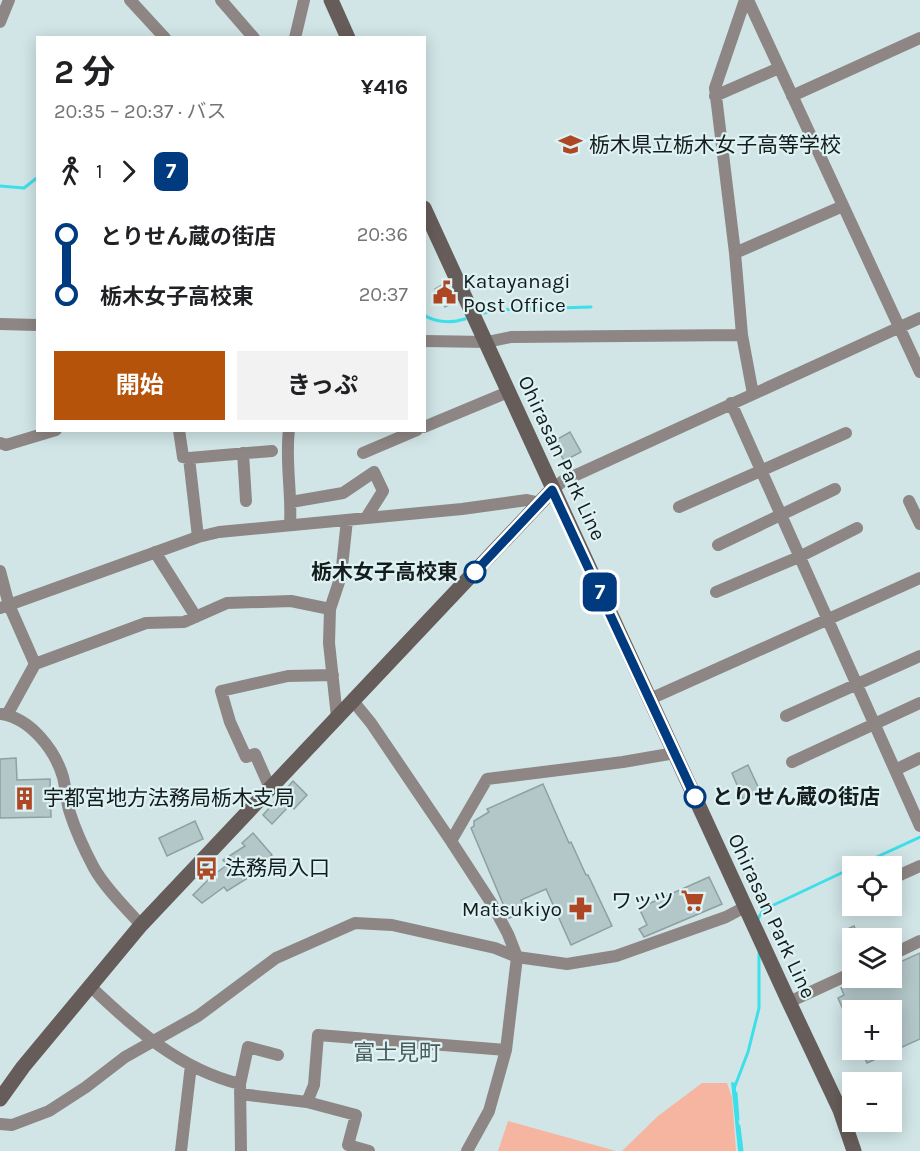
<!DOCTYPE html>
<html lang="ja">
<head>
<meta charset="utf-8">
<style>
  body { margin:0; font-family:Karla,"Noto Sans JP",sans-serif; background:#f2f2f2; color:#202124; height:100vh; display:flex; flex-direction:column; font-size:22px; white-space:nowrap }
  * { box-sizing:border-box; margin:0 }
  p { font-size:20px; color:#757577 }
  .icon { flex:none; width:33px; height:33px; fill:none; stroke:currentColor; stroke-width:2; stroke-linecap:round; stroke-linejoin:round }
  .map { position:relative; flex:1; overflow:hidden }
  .drawer { position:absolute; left:36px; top:36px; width:390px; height:396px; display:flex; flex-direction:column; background:#fff; border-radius:0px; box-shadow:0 3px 15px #0003 }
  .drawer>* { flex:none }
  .badge { padding:0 12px; border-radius:9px; font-size:21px; line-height:39px }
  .buttons { position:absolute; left:842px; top:856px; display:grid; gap:12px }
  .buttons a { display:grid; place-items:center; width:60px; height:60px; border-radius:0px; background:#fff; box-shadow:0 3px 15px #0003; font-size:30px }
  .map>.badge { position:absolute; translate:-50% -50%; box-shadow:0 0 0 3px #fff }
  .legs { display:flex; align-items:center; gap:9px; height:66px; padding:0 18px; font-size:20px }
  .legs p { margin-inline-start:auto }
  .headline { display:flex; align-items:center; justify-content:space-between; height:102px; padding:0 18px }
  h1 { font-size:33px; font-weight:700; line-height:45px }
  .cta { display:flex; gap:12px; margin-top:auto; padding:12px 18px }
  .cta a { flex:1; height:69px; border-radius:0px; background:#b45309; color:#fff; font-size:24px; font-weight:700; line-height:69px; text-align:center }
  .cta a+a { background:#f2f2f2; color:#202124 }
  ul { padding:0 18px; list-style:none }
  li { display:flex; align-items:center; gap:21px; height:60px; font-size:22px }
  li i { display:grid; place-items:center; width:9px; height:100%; margin:0 8px; background:currentColor }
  li i::after { content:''; width:15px; height:15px; margin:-8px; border:4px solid; border-radius:50%; background:#fff }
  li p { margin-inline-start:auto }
  li:first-child i { background:linear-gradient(#0000 50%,currentColor 0) }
  li:last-child i { background:linear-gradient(currentColor 50%,#0000 0) }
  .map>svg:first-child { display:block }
  .green { fill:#f5b5a0 }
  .water { fill:#3ddfe9 }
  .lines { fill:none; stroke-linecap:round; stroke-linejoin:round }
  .stream { stroke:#3ddfe9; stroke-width:3 }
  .building { fill:#b3c6c8; stroke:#8ea0a1; stroke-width:1.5 }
  .street { stroke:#8d8684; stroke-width:12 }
  .secondary { stroke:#665c59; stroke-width:15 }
  .line-1-casing { stroke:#fff; stroke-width:14 }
  .line-1 { stroke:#003b80; stroke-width:9 }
  .stop-1-dot { fill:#fff; stroke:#003b80; stroke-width:3 }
  .labels { text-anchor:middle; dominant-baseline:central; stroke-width:4.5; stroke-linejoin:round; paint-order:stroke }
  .poi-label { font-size:21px; fill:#151c1c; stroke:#def2f3; text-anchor:start }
  .street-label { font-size:21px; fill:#151c1c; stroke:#def2f3 }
  .stop-label { font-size:21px; font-weight:bold; fill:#151c1c; stroke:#def2f3; text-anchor:end }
  .neighbourhood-label { font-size:22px; fill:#495a5b; stroke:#def2f3 }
</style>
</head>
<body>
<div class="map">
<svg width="920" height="1151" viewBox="0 0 920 1151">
  <rect width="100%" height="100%" fill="#d1e5e6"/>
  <!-- green -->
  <path class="green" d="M702,1083H727L732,1097L736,1151H622L658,1116Z
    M508,1121L616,1151H498Z"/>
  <!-- water -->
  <path class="water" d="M731,1082L736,1083V1097L742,1151H738Z"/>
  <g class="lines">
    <!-- stream -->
    <path class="stream" d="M0,186L24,188L38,177
      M484,313L494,310L591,307
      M424,315C436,323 452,323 465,319
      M855,867L920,837
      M758,919L763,910L852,868
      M735,1086L748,1052L759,1008V953
      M736,1093L738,1119
      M739,1126L742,1151"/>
  </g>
  <!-- building -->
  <path class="building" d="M447,282L456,301L445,307L435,289Z
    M570,432L581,452L564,461L554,441Z
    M16,758L17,780L50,779L51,817L0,818V759Z
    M748,765L760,791L743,799L732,773Z
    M293,781L307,795L294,809L290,805L272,824L263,815Z
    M543,784L569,843L571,842L586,875H588L612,926L571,945L546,889L521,900L527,911L509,918L471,828L474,826V821L489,812L487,809Z
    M195,821L203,839L167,856L159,838Z
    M253,833L272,855L250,874L251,876L227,891L224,887L202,903L193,895L212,876L227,865L223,860L245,846L242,843Z
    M709,877L722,904L644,937L639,929L647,925L639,908Z
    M854,926L860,939H847L843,931Z
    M920,953V1039L867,1063L861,1050H891V1011H852V1030L838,998L844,995L841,988L864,978H891V966Z"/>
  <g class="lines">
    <!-- street -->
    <path class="street" d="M130,0L165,38
      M221,0L254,38
      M745,0L715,88L735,253L742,335L753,394
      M748,0L920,372
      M0,22L9,0
      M295,38L304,0
      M715,96L779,68
      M792,96L920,38
      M735,253L843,206
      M0,324L38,325
      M424,341L487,342L511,337L742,335
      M731,403L920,826
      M424,427L508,392
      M179,430L183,457L189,458
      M289,430C285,461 292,493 290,524
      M0,443L6,445L56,430
      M243,453L246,501
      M363,453L417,430
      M552,490L563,481L920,318
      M909,501L920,524
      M291,502L343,493L374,472L383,491L366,518
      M679,507L846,433
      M198,537L189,458L272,451
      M718,545L835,489
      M155,552L196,617
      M0,571L9,605L35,664
      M716,592L799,557L857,528
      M0,608L198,537L219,532L462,509L527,500L541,503
      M650,699L920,578
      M353,701L371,723L451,841L487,779L623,762L675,753
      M2,714C31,719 55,750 63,777C66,789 66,802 70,813C76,832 85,851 94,868C106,889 125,907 141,925
      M7,715L35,664L146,623L184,622L227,603L291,601L330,609
      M786,716L920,656
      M337,717L329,643L330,609L341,576L347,520
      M792,762L920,703
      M895,770L920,758
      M270,788L255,754L246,757L230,722L221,691L288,676L333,675
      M451,841L492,904L508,934L517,957L506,1050L489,1111L467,1151
      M891,879L920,866
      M891,955L920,941
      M90,986C134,1028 179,1069 240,1084
      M789,1002L852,973
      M240,1094L307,1102L356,1115L348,1145L369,1151
      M307,1102L314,1085L318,1035L506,1050
      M0,1124L12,1125L49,1111L86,1087L125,1057L198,1016L276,958L355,923L392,925L495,948L517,957L567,964L616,956L726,917L745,907
      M181,1151L191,1065
      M241,1151L240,1084L248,1047L278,1055"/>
    <!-- secondary -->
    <path class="secondary" d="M331,0L348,38
      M424,208L789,1002L840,1110L854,1151
      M0,1099L23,1067L141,925L552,490"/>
  </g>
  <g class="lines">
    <defs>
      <path id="line-1" d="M475,572L552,490L695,797"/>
    </defs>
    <!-- line-1 casing -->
    <use href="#line-1" class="line-1-casing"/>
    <!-- line-1 -->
    <use href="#line-1" class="line-1"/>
  </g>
  <!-- icons -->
  <defs>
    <symbol id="school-bare" viewBox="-9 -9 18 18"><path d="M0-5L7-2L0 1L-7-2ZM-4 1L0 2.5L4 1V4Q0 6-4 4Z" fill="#ae4723" stroke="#def2f3" stroke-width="2.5" paint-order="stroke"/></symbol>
    <symbol id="civic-bare" viewBox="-9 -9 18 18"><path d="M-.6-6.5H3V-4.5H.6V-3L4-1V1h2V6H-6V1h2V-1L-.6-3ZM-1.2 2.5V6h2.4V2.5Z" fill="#ae4723" stroke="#def2f3" stroke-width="2.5" paint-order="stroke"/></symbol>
    <symbol id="building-bare" viewBox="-9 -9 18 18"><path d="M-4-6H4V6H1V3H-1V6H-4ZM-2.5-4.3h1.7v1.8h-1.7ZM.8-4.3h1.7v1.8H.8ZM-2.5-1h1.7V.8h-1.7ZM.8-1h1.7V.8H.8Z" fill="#ae4723" stroke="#def2f3" stroke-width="2.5" paint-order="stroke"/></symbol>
    <symbol id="bus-bare" viewBox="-9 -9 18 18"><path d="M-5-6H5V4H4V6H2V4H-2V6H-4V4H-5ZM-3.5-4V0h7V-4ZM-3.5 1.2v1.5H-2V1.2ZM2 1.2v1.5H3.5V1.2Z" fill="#ae4723" stroke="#def2f3" stroke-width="2.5" paint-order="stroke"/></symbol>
    <symbol id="supermarket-bare" viewBox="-9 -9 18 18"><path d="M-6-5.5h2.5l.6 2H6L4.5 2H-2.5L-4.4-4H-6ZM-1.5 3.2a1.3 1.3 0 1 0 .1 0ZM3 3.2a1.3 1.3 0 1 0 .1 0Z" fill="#ae4723" stroke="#def2f3" stroke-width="2.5" paint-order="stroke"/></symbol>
    <symbol id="pharmacy-bare" viewBox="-9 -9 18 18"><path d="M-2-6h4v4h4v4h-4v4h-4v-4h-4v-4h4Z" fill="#ae4723" stroke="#def2f3" stroke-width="2.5" paint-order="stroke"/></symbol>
  </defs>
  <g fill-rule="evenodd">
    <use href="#school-bare" x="554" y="128" width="33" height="33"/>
    <use href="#civic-bare" x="428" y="276" width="33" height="33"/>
    <use href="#building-bare" x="8" y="782" width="33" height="33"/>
    <use href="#bus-bare" x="190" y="852" width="33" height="33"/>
    <use href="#supermarket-bare" x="676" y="884" width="33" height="33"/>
    <use href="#pharmacy-bare" x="564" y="892" width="33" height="33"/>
  </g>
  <!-- markers -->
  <g class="stop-1-dot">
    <circle cx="475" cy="572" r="10"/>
    <circle cx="695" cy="797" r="10"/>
  </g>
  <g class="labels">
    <!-- poi labels -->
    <g class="poi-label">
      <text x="589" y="145">栃木県立栃木女子高等学校</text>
      <text x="463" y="281">Katayanagi<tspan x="463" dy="24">Post Office</tspan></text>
      <text x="43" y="798">宇都宮地方法務局栃木支局</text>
      <text x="225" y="868">法務局入口</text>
      <text x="674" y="901" text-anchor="end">ワッツ</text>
      <text x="562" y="909" text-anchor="end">Matsukiyo</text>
    </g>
    <!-- street labels -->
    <g class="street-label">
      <text transform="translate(562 458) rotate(65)">Ohirasan Park Line</text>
      <text transform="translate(772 916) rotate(65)">Ohirasan Park Line</text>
    </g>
    <!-- stop labels -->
    <g class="stop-label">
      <text x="458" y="572">栃木女子高校東</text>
      <text x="712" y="797" text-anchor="start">とりせん蔵の街店</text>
    </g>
    <!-- neighbourhood labels -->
    <g class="neighbourhood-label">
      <text x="397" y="1053">富士見町</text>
    </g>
  </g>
</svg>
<div class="buttons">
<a><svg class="icon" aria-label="locate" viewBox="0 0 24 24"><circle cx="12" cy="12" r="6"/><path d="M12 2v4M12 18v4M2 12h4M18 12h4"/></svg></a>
<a><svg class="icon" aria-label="layers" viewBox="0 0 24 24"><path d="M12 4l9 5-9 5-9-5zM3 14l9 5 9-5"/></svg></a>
<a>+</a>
<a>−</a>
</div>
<b class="badge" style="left:600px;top:592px;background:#003b80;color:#fff">7</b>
<section class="drawer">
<div class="headline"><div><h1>2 分</h1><p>20:35 – 20:37 · バス</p></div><b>¥416</b></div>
<div class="legs"><svg class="icon" aria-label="walk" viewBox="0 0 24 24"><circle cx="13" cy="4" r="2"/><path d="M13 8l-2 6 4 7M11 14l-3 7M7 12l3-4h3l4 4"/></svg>1<svg class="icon" aria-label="forward" viewBox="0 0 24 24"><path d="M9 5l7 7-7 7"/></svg><b class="badge" style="background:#003b80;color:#fff">7</b></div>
<ul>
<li><i style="color:#003b80"></i><b>とりせん蔵の街店</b><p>20:36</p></li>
<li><i style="color:#003b80"></i><b>栃木女子高校東</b><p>20:37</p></li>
</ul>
<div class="cta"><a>開始</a><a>きっぷ</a></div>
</section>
</div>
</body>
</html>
